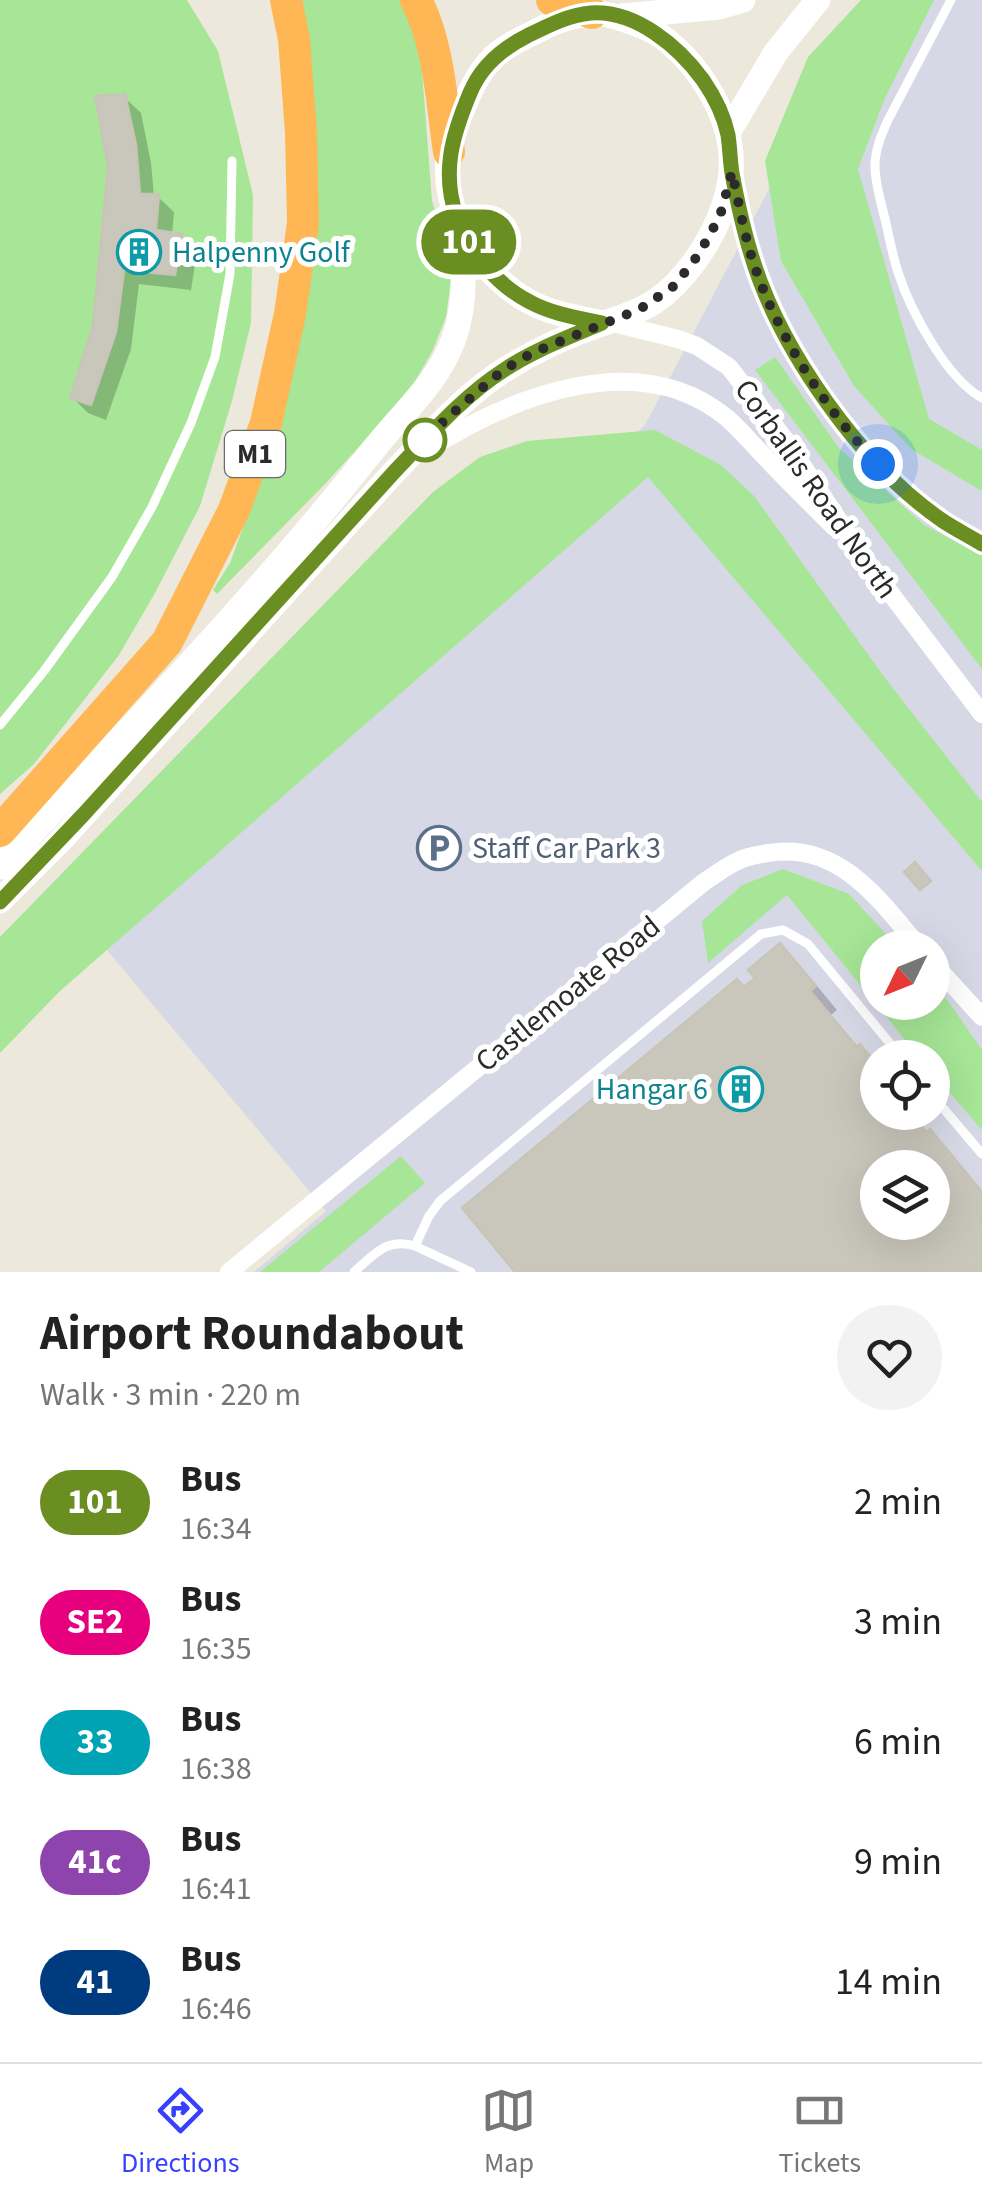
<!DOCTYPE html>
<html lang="en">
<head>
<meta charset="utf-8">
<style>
  body { margin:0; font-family:"Source Sans 3",sans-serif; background:#f2f2f2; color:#222; height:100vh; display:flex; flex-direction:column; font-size:38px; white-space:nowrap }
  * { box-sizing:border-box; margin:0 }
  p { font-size:32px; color:#767676 }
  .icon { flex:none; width:55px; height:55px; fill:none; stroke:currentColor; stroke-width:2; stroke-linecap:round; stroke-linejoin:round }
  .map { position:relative; height:1272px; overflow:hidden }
  .sheet { display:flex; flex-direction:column; background:#fff; flex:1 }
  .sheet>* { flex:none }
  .badge { padding:0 20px; border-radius:32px; font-size:35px; line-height:65px }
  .needle { width:65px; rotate:227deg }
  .tools { position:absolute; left:860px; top:930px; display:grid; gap:20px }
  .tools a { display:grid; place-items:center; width:90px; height:90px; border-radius:50%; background:#fff; box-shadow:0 10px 40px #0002; font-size:50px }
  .you { position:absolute; width:50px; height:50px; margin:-25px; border:8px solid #fff; border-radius:50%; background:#1a73e8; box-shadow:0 0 0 15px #1a73e833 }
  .map>.badge { position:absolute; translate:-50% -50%; box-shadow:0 0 0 5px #fff }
  .round { display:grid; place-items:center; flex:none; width:105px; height:105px; border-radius:52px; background:#f2f2f2 }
  .head { display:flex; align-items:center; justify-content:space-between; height:170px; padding:0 40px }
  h1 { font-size:48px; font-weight:700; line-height:75px }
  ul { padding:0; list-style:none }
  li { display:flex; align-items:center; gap:30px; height:120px; padding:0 40px }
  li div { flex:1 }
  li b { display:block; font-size:38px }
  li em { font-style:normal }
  li .badge { min-width:110px; font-weight:700; text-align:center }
  .tabs { display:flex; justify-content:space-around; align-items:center; height:140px; border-top:2px solid #e0e0e0; background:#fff; font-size:28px; color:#767676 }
  .tabs a { display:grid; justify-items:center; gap:5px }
  .tabs .active { color:#3740ff }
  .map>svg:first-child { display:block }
  .airport { fill:#d7d8e6; fill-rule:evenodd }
  .green { fill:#a6e696 }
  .shadow { fill:#0003; fill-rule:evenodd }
  .building { fill:#c9c6bb; stroke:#c9c5b6; stroke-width:2.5; fill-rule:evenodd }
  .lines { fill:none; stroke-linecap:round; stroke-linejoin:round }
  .lane { stroke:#fff; stroke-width:9 }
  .street { stroke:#fff; stroke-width:18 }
  .secondary { stroke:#fff; stroke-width:25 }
  .highway { stroke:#ffb755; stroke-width:32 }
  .line-casing { stroke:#fff; stroke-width:22 }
  .line { stroke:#6b8e23; stroke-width:15 }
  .walk { stroke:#2b2b2b; stroke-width:10; stroke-dasharray:0 18 }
  .stop-dot { fill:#fff; stroke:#6b8e23; stroke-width:5 }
  .labels { text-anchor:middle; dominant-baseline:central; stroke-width:10; stroke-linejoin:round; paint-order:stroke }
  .shield { fill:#fff; stroke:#6b6b6b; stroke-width:2.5 }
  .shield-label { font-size:28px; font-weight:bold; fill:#2b2b2b }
  .culture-label { font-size:30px; fill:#0d838f; stroke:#fff; text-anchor:start }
  .street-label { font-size:30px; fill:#2b2b2b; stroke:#fff }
  .service-label { font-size:30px; fill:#4e5e75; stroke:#fff; text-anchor:start }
</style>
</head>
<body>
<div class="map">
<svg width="982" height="1272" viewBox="0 0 982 1272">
  <rect width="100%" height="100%" fill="#ede8dc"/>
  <!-- airport -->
  <path class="airport" d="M879,0H982V1272H254L326,1211L101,943L273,768L645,425L853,29ZM878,948H932V1002H878ZM878,1058H932V1112H878ZM878,1168H932V1222H878Z"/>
  <!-- green -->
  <path class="green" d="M0,0H187L218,51L253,195L251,323L232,401L200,506L155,593L119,655L34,764L0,794Z
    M296,0H401L416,39L422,71L432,201L448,249L452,273L446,317L433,350L409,392L325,484L217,594L213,590L230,563L255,495L297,338Z
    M861,0H934L885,98L858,169L929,419L982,450V491L911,449L854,386L781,261L765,161L808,57Z
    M775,357L839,448L924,525L982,555V669L755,370Z
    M655,430L721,465L754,496L885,678L982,802V871L648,477L60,991L0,1053V937L433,492L480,457L527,441Z
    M783,869L849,894L898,947L878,948V1002H932L933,985L948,1001L982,1050V1130L933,1073L932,1058L919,1057L787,895L708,963L702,921L742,885Z
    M401,1156L425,1183L319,1272H260Z"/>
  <!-- shadow -->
  <path class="shadow" d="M124,97L141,113L151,163L154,196L158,197L174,212L172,235L181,236L197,252L191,290L139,284L131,349L106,420L88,413L72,397L95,327L110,166Z
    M780,946L803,969L837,1010L831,1015L859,1048L878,1112H911L928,1134L930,1132L952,1155L982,1191V1272H518L758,979ZM878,1168H932V1222H878Z"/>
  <!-- building -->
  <path class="building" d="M125,94L136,145L140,194H159L156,230L182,234L175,275L124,270L116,332L91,405L70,398L93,326L108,166L95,96Z
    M915,862L931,881L920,890L904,872Z
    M780,943L816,986L810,991L857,1047L860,1044L878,1066V1112H910L926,1132L930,1129L982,1192V1272H515L462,1208L737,979L744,987L755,978L748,970ZM878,1168H932V1222H878Z"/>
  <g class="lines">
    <!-- lane -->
    <path class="lane" d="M951,0L887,122C881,136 875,150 875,166C875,184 881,202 885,219C889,236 892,254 898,272C910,310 946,378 982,398
      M0,725L44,671L112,577L152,507L191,423L215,357L230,274L232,161
      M932,1095L982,1154
      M415,1246L471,1272
      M354,1272C374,1255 386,1237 415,1246L429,1216L440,1201L761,934L783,930L808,944L902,1058"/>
    <!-- street -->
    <path class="street" d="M733,177C739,204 744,233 753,259C787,357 855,462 943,521C955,529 969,536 982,544
      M609,322L678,339L697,346L729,367L787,442L860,553L982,714
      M421,454C505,399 637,343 727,418C740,429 752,444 764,456C787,480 811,504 834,527
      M932,962L982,1017
      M229,1272L704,882C715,875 726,866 738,861C747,856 758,855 768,853C839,841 880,900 920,948"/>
    <!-- secondary -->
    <path class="secondary" d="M622,16L719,7L743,0
      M728,133L776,52L818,0
      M0,867C127,731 258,596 373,450C401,414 437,384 453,341C466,306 465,265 458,229
      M0,901L60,841L395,471C430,435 464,395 506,369C536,350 569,335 602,324C621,317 640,312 657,300C684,281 708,246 720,216C725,204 730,185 731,172C735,120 701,66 661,36C653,30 643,27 634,23C620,18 605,12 590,14C570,16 550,23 533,33C518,40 500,49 489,62C477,75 470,92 463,108C458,121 451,137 449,151C439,210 479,275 530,302C552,314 579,318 603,323"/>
    <!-- highway -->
    <path class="highway" d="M416,0C439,43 442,104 449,152
      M552,0L592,13
      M0,831L167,642L234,510L266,423L290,314L303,223L301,132L294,39L286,0"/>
  </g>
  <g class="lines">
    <defs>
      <path id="line" d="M0,902L83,815L395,471C429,436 462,397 504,370C534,350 569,337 602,323C579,318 552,314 530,302C497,285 470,253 457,218C441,173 452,136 470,93C481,66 501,49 527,36C547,26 568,15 591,13C636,10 679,47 703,80C714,96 724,116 728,135C730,148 730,161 732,173C737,200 743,228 751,254C779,349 861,465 943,521C955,529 969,536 982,544"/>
    </defs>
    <!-- line casing -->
    <use href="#line" class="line-casing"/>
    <!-- line -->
    <use href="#line" class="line"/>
    <!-- walk -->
    <path class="walk" d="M425,440L421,444L447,418L502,371L532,353L640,309L674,286L699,254L720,216L732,172C738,199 743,228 751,255C773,328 824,409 878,464"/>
  </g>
  <!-- icons -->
  <defs>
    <symbol id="building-ring" viewBox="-11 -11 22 22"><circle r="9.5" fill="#fff" stroke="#0f9aa8" stroke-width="1.5"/><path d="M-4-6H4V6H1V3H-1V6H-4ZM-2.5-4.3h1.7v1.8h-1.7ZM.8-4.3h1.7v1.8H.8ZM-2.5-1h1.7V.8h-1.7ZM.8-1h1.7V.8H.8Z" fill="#0f9aa8"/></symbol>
    <symbol id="parking-ring" viewBox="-11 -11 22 22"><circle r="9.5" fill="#fff" stroke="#5c6f8a" stroke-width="1.5"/><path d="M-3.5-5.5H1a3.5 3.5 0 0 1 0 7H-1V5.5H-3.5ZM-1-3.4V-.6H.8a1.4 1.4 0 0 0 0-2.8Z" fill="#5c6f8a"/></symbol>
  </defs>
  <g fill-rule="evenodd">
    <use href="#building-ring" x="114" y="227" width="50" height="50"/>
    <use href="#parking-ring" x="414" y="823" width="50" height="50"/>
    <use href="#building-ring" x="716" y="1064" width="50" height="50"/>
  </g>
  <!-- markers -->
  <circle class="stop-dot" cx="425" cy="440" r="20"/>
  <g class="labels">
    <!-- shield labels -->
    <rect class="shield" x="225" y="431" width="60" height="46" rx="8"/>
    <g class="shield-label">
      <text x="255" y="454">M1</text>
    </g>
    <!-- culture labels -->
    <g class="culture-label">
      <text x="172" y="252">Halpenny Golf</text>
      <text x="708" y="1089" text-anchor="end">Hangar 6</text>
    </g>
    <!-- street labels -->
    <g class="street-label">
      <text transform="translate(816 489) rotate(55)">Corballis Road North</text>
      <text transform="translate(568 994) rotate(-39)">Castlemoate Road</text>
    </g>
    <!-- service labels -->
    <g class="service-label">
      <text x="472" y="848">Staff Car Park 3</text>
    </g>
  </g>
</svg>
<div class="tools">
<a><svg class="needle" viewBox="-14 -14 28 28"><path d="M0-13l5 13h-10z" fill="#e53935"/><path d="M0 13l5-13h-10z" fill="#767676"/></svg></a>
<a><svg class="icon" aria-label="locate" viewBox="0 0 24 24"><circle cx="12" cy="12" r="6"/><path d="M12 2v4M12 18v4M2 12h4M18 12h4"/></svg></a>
<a><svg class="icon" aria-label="layers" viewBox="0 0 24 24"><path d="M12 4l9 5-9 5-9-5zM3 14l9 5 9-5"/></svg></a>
</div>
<div class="you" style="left:878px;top:464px"></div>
<b class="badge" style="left:469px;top:242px;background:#6b8e23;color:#fff">101</b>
</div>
<section class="sheet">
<div class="head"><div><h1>Airport Roundabout</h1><p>Walk · 3 min · 220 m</p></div><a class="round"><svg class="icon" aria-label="heart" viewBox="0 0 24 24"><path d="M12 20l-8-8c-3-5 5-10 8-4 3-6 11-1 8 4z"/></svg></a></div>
<ul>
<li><span class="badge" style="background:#6b8e23;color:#fff">101</span><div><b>Bus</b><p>16:34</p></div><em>2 min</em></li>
<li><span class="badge" style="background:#e6007e;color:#fff">SE2</span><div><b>Bus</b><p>16:35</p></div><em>3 min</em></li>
<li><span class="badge" style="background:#00a3b4;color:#fff">33</span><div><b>Bus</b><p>16:38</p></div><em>6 min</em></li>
<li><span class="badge" style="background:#8e44ad;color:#fff">41c</span><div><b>Bus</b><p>16:41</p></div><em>9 min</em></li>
<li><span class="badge" style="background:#003b80;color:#fff">41</span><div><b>Bus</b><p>16:46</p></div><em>14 min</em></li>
</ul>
</section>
<nav class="tabs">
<a class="active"><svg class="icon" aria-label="directions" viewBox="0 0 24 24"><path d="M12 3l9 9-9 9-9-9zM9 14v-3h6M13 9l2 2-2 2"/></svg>Directions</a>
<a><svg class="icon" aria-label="map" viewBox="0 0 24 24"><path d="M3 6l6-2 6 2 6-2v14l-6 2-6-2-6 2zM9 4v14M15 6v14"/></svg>Map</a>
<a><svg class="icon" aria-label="tickets" viewBox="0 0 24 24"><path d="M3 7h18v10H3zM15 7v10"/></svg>Tickets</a>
</nav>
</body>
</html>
